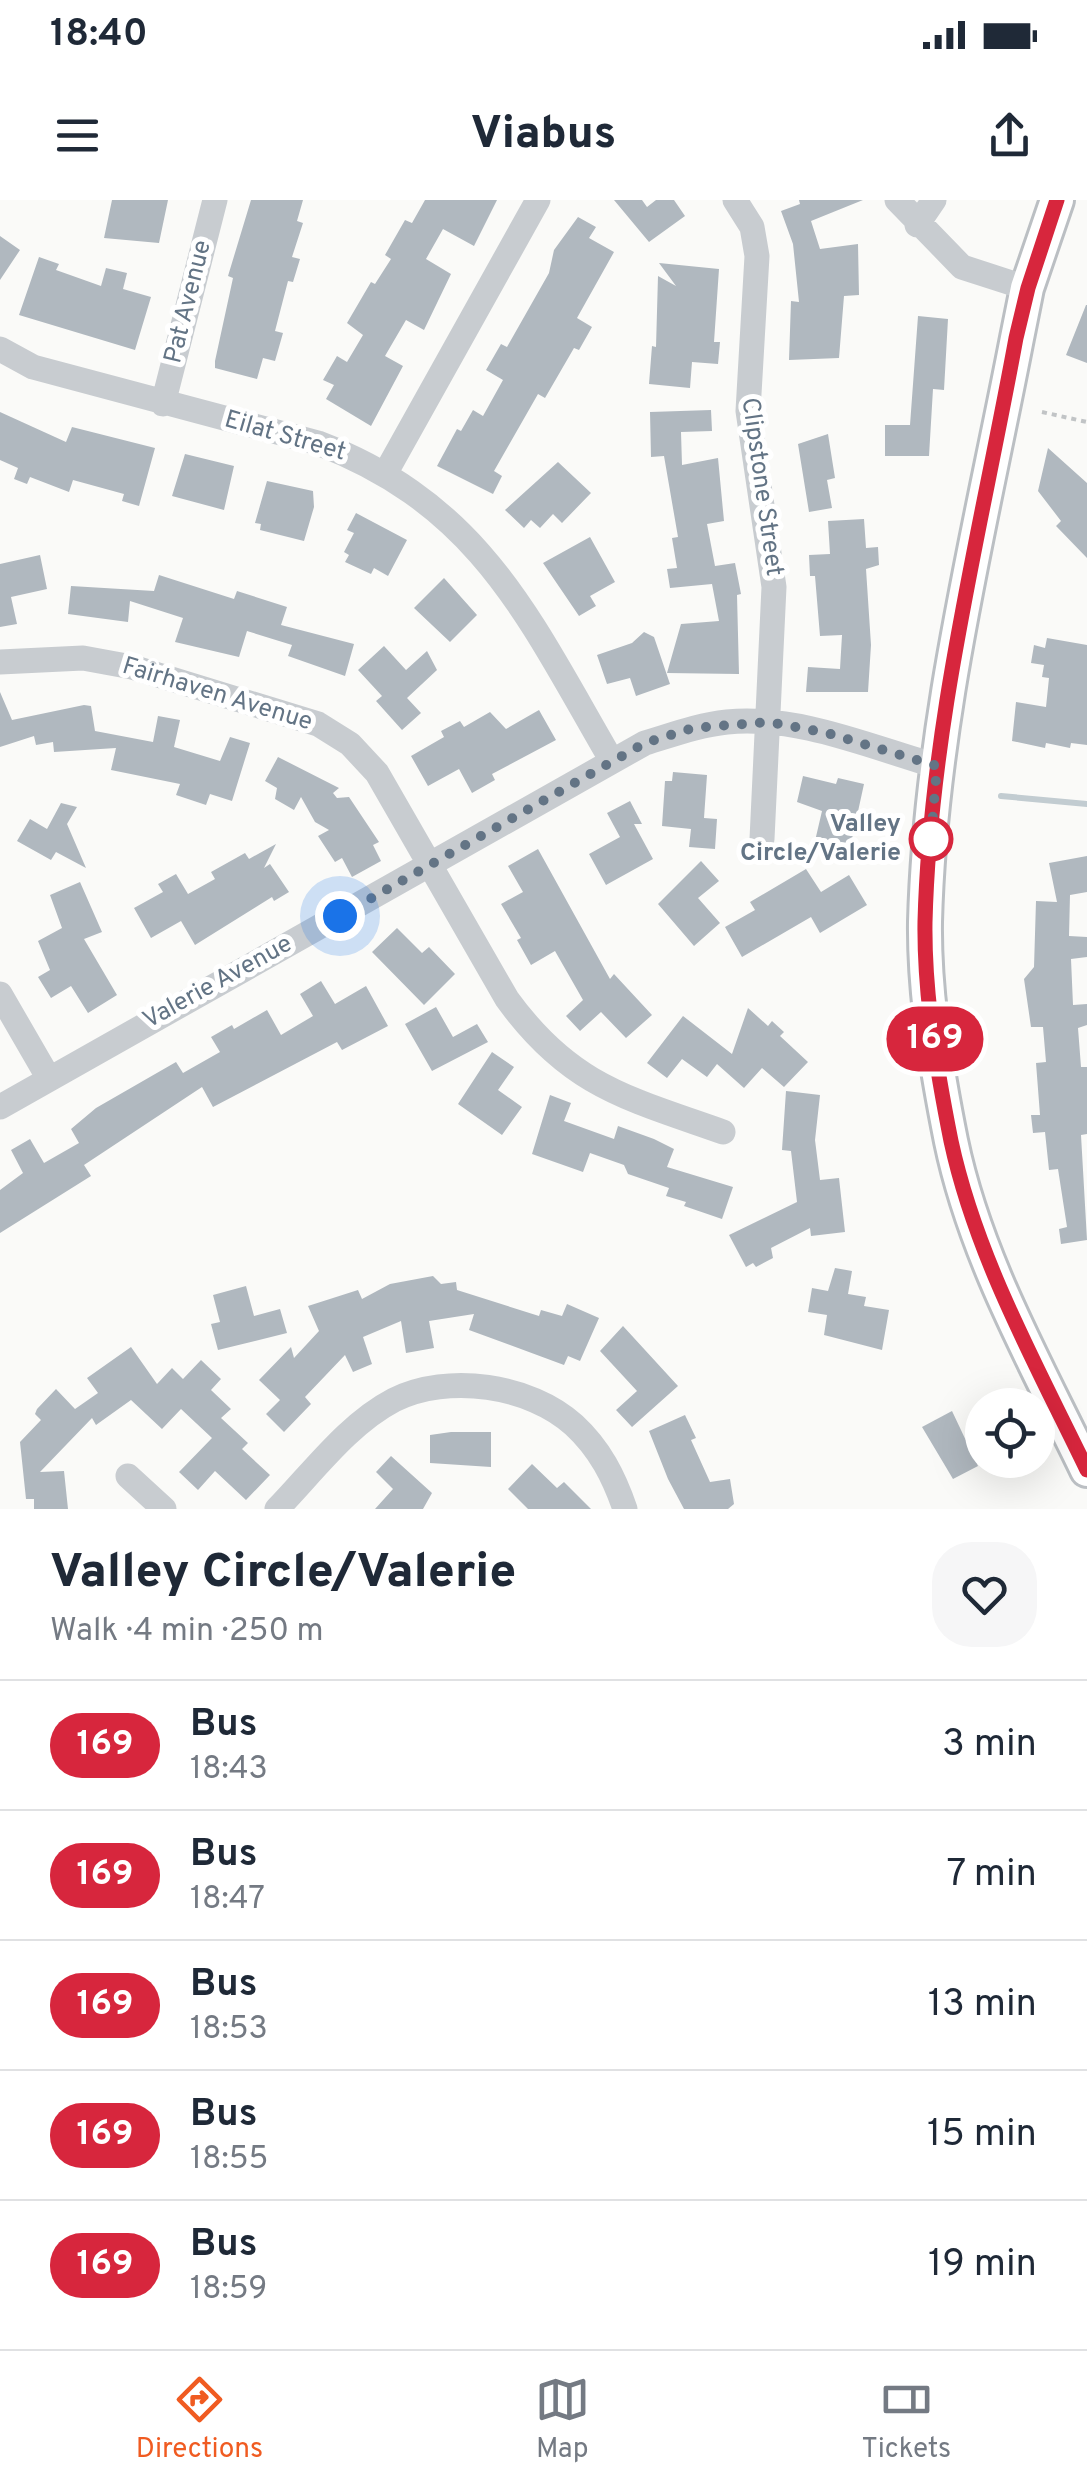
<!DOCTYPE html>
<html lang="en">
<head>
<meta charset="utf-8">
<style>
  body { margin:0; font-family:Overpass,sans-serif; background:#f6f6f7; color:#1f2937; height:100vh; display:flex; flex-direction:column; font-size:38px; white-space:nowrap }
  * { box-sizing:border-box; margin:0 }
  p { font-size:32px; color:#747a83 }
  .icon { flex:none; width:55px; height:55px; fill:none; stroke:currentColor; stroke-width:2; stroke-linecap:round; stroke-linejoin:round }
  .map { position:relative; height:1309px; overflow:hidden }
  .details { display:flex; flex-direction:column; background:#fff; flex:1 }
  .details>* { flex:none }
  .badge { padding:0 20px; border-radius:32px; font-size:35px; line-height:65px }
  .fabs { position:absolute; left:965px; top:1188px; display:grid; gap:20px }
  .fabs a { display:grid; place-items:center; width:90px; height:90px; border-radius:50%; background:#fff; box-shadow:0 10px 40px #0002; font-size:50px }
  .you { position:absolute; width:50px; height:50px; margin:-25px; border:8px solid #fff; border-radius:50%; background:#1a73e8; box-shadow:0 0 0 15px #1a73e833 }
  .map>.badge { position:absolute; translate:-50% -50%; box-shadow:0 0 0 5px #fff }
  .round { display:grid; place-items:center; flex:none; width:105px; height:105px; border-radius:40px; background:#f6f6f7 }
  .summary { display:flex; align-items:center; justify-content:space-between; height:170px; padding:0 50px }
  h1 { font-size:48px; font-weight:800; line-height:75px }
  ul { padding:0; list-style:none }
  li { display:flex; align-items:center; gap:30px; height:130px; padding:0 50px; border-top:2px solid #e0e1e3 }
  li div { flex:1 }
  li b { display:block; font-size:38px }
  li em { font-style:normal }
  li .badge { min-width:110px; font-weight:700; text-align:center }
  .status { display:flex; justify-content:space-between; align-items:center; height:70px; padding:0 50px; background:#fff; direction:ltr }
  .status svg { height:28px; fill:currentColor }
  header { display:flex; justify-content:space-between; align-items:center; height:130px; padding:0 50px; background:#fff; font-size:45px; font-weight:800 }
  .tab-bar { display:flex; justify-content:space-around; align-items:center; height:140px; border-top:2px solid #e0e1e3; background:#fff; font-size:28px; color:#747a83 }
  .tab-bar a { display:grid; justify-items:center; gap:5px }
  .tab-bar .selected { color:#f05b21 }
  .map>svg:first-child { display:block }
  .lines { fill:none; stroke-linecap:round; stroke-linejoin:round }
  .stream { stroke:#c2ccd1; stroke-width:6 }
  .building { fill:#b0b8bf }
  .major-casing { stroke:#bbbfc3; stroke-width:38 }
  .path { stroke:#c1c4c6; stroke-width:4; stroke-dasharray:5 5; stroke-linecap:butt }
  .minor { stroke:#c8ccd0; stroke-width:25 }
  .major { stroke:#fff; stroke-width:32 }
  .line-casing { stroke:#fff; stroke-width:22 }
  .line { stroke:#d7263d; stroke-width:15 }
  .walk { stroke:#637485; stroke-width:10; stroke-dasharray:0 18 }
  .stop-dot { fill:#fff; stroke:#d7263d; stroke-width:5 }
  .labels { text-anchor:middle; dominant-baseline:central; stroke-width:10; stroke-linejoin:round; paint-order:stroke }
  .street-label { font-size:25px; fill:#637485; stroke:#fff }
  .stop-label { font-size:25px; font-weight:bold; fill:#637485; stroke:#fff; text-anchor:end }
</style>
</head>
<body>
<div class="status"><b>18:40</b><svg viewBox="0 0 49 12"><path d="M0 12V9h3v3zM5 12V6h3v6zM10 12V3h3v9zM15 12V0h3v12zM26 1h20v11H26zM47 4h2v5h-2z"/></svg></div>
<header><svg class="icon" aria-label="menu" viewBox="0 0 24 24"><path d="M4 6h16M4 12h16M4 18h16"/></svg>Viabus<svg class="icon" aria-label="share" viewBox="0 0 24 24"><path d="M12 15V3M7 8l5-5 5 5M5 13v7h14v-7"/></svg></header>
<div class="map">
<svg width="1087" height="1309" viewBox="0 0 1087 1309">
  <rect width="100%" height="100%" fill="#fafaf8"/>
  <g class="lines">
    <!-- stream -->
    <path class="stream" d="M1001,596L1087,604"/>
  </g>
  <!-- building -->
  <path class="building" d="M112,0H168L159,43L104,38Z
    M251,0H303L297,21L303,23L292,57L300,59L293,82L288,81L275,131L283,133L275,161L263,158L257,179L215,168V161L233,78L228,76Z
    M425,0H497L474,46L443,29L426,59L451,74L424,130L406,120L385,156L403,166L371,226L326,199L334,185L323,180L337,156L347,162L363,135L347,123L371,82L375,84L391,59L385,55L405,20L412,23Z
    M614,0H642L647,7L656,0H674L685,16L649,42Z
    M799,0H863L811,21L820,49L858,44L859,95L844,96L839,158L789,160L791,101L799,102L793,44L781,11L800,4Z
    M578,17L596,27L589,38L614,52L577,118L592,127L579,150L574,148L545,198L538,194L494,271L502,276L493,294L437,266L457,229L461,231L473,210L483,216L503,180L486,170L501,144L507,147L549,73L554,50Z
    M0,36L20,50L0,80Z
    M39,57L59,64L56,70L101,86L106,68L127,73L123,89L151,97L135,150L19,115Z
    M659,63L719,69L714,142H720L718,164L692,162L690,188L649,184L652,146L656,147L658,76L676,86Z
    M1086,105H1087V163L1066,155Z
    M918,116L948,119L944,190L933,189L929,256H885V225H910Z
    M711,210L712,231L681,232L682,265L718,258L724,321L707,324L715,366L735,363L741,394L737,395L739,474L667,473L681,424L719,421L712,384L670,388L667,369L677,368L672,338L678,337L664,256L651,257L650,212Z
    M0,212L66,242L72,227L155,248L139,306L122,301L124,294L73,280L69,292L30,277L27,284L14,279L18,268L0,260Z
    M828,234L835,278L827,280L832,308L809,312L798,244Z
    M1048,248L1087,283V358L1056,326L1061,321L1038,291Z
    M185,254L234,266L224,310L172,296Z
    M558,262L591,293L562,323L553,314L540,328L531,320L524,328L505,310Z
    M267,281L313,291L314,307L304,341L260,330L261,324L255,323Z
    M356,313L407,340L388,376L374,368L371,374L345,362L349,355L344,352L354,333L347,330Z
    M864,319L866,348L878,347L879,365L866,369L871,445L868,492H806L808,467L840,469L842,435L820,436L815,376H810L809,355L830,354L828,321Z
    M590,337L615,382L590,396L596,406L579,416L543,363Z
    M40,355L47,389L11,397L17,424L0,427V364Z
    M159,375L234,399L237,391L287,407L281,425L354,444L345,476L288,456L292,445L247,431L239,457L175,442L183,418L130,401L128,422L68,414L71,386L154,391Z
    M444,378L477,415L450,442L414,408Z
    M644,432L654,437L670,484L636,496L630,478L607,484L597,455L632,443Z
    M1047,438L1087,445V545L1071,543L1070,548L1046,543L1045,548L1012,541L1016,502L1046,507L1049,478L1042,477L1044,465L1031,463L1034,445L1045,448Z
    M384,446L406,470L427,451L437,470L407,498L421,513L402,530L376,501L382,496L358,470Z
    M0,492L12,520L84,505L91,506L95,531L153,542L158,516L180,520L174,547L220,561L230,537L250,543L232,601L210,594L206,605L176,595L180,584L111,570L116,548L54,552L53,542L36,545L34,536L0,547Z
    M539,510L556,540L492,574L495,580L472,593L459,569L428,586L411,556L444,537L441,531L460,521L464,527L490,512L506,529Z
    M278,557L339,588L333,593L337,598L349,597L379,642L373,645L381,661L352,677L342,658L335,662L318,636L329,630L315,622L301,597L294,610L275,599L277,588L265,581Z
    M673,572L707,575L704,618L717,619L715,649L689,647L691,629L662,626L665,581H672Z
    M803,576L836,584L838,578L864,584L850,648L815,641L822,611L797,602Z
    M630,601L642,624H634L653,659L606,685L589,654L620,637L607,613Z
    M61,603L77,607L67,624L86,668L56,652L51,660L17,641L30,619L47,629Z
    M276,644L264,668L270,664L289,692L274,701L272,697L195,745L181,721L151,738L134,708L163,692L158,684L176,674L188,694L215,679L211,672L245,653L249,659Z
    M538,649L610,779L614,774L652,815L626,838L601,812L580,831L566,816L583,800L555,751L531,765L517,740L521,738L501,704L523,692L508,666Z
    M1087,656V692L1070,695L1069,736L1087,737V757L1071,759L1073,805L1087,804V825L1078,828L1081,867H1087V934L1081,935L1087,1040L1061,1044L1059,1029L1067,1027L1058,969L1049,970L1045,932L1033,933L1031,915H1040L1036,863L1046,862L1043,827H1031L1024,779L1034,767L1036,701L1057,702L1049,663Z
    M701,661L719,681L698,698L720,723L694,746L658,704Z
    M806,669L821,692L849,675L867,705L820,733L811,717L742,757L725,727L755,710L750,702Z
    M80,682L102,732L84,739L117,795L88,813L71,786L51,798L38,777L50,770L38,741L62,728L50,695Z
    M397,728L422,753L429,747L455,774L424,805L372,752Z
    M321,781L335,804L366,786L388,826L342,850L337,842L213,907L202,887L84,965L91,976L0,1033V990L23,973L11,950L30,939L44,963L79,943L71,929L96,908L176,862L183,873L220,852L211,837L232,825L234,829L267,810L281,835L313,816L300,794Z
    M436,807L453,837L477,824L488,842L432,871L405,824Z
    M748,808L768,826L772,821L784,832L780,836L808,862L784,887L762,868L744,888L717,864L707,877L682,859L667,878L647,863L683,816L732,854Z
    M492,852L514,867L498,890L522,907L502,935L458,904Z
    M786,891L820,895L815,940L820,980L839,978L845,1032L811,1036L810,1028L771,1048L773,1058L756,1067L753,1063L746,1067L729,1035L797,1002L791,951L782,950Z
    M550,895L571,903L564,921L614,939L618,926L654,939L674,949L667,967L733,987L722,1019L684,1006L686,1002L666,996L669,988L628,974L624,965L590,953L583,972L532,954Z
    M835,1068L852,1071L848,1094L866,1097L864,1106L889,1110L882,1150L824,1135L827,1115L808,1112L812,1088L828,1091Z
    M433,1076L441,1084L456,1082L457,1090L539,1116L541,1110L562,1116L567,1104L599,1118L580,1161L568,1156L564,1165L469,1130L474,1114L429,1121L434,1148L406,1153L401,1121L363,1137L372,1164L353,1172L345,1155L305,1197L311,1204L284,1232L266,1214L280,1200L259,1180L291,1147L294,1158L319,1131L308,1106L358,1090L362,1099L390,1084Z
    M246,1086L254,1116L280,1109L287,1133L218,1150L211,1124L220,1122L213,1095Z
    M623,1126L678,1186L632,1227L616,1210L637,1191L600,1151Z
    M131,1147L157,1184L172,1168L183,1179L201,1160L221,1179L211,1190L231,1209L221,1218L248,1243L242,1249L270,1275L246,1300L215,1271L198,1290L179,1272L212,1238L181,1209L162,1229L131,1200L96,1225L92,1218L40,1272L64,1271L68,1309H34V1299H26L20,1242L41,1220L35,1214L37,1209L56,1189L75,1209L98,1193L87,1178Z
    M952,1211L978,1266L953,1279L922,1227Z
    M685,1215L696,1238L691,1240L710,1282L730,1279L734,1304L728,1309H684L668,1279L649,1231Z
    M451,1232H491V1267L430,1263V1235Z
    M391,1256L432,1293L423,1309H375L393,1289L376,1272Z
    M532,1264L557,1288L564,1282L591,1309H528L508,1289Z"/>
  <g class="lines">
    <defs>
      <path id="major" d="M1057,0L1027,88L1017,138C980,330 930,526 925,722C924,794 937,871 951,941C975,1057 1036,1164 1087,1270"/>
    </defs>
    <!-- major casing -->
    <use href="#major" class="major-casing"/>
    <!-- path -->
    <path class="path" d="M1042,212L1087,222"/>
    <!-- minor -->
    <path class="minor" d="M735,0L752,27L757,56L748,211L774,387L762,639
      M897,0L962,67L1027,88
      M917,25L934,0
      M0,149L33,167L318,243C482,306 529,419 612,561
      M163,204L215,0
      M385,274L538,0
      M0,462L83,458L132,467L318,524L350,544L377,573L507,799C570,886 627,898 723,932
      M0,794L48,877
      M0,907L645,543C672,535 698,525 727,522C798,515 870,547 937,566
      M128,1276L164,1309
      M277,1309C313,1272 348,1224 394,1200C448,1173 530,1185 574,1225C600,1249 614,1277 625,1309"/>
    <!-- major -->
    <use href="#major" class="major"/>
  </g>
  <g class="lines">
    <defs>
      <path id="line" d="M1057,0L1028,88L1016,138C981,330 930,526 925,722C924,794 937,871 951,941C976,1057 1036,1164 1087,1270"/>
    </defs>
    <!-- line casing -->
    <use href="#line" class="line-casing"/>
    <!-- line -->
    <use href="#line" class="line"/>
    <!-- walk -->
    <path class="walk" d="M340,716L645,543L693,528L769,522L827,533L937,566L931,639"/>
  </g>
  <!-- markers -->
  <circle class="stop-dot" cx="931" cy="639" r="20"/>
  <g class="labels">
    <!-- street labels -->
    <g class="street-label">
      <text transform="translate(189 102) rotate(-76)">Pat Avenue</text>
      <text transform="translate(285 237) rotate(16)">Eilat Street</text>
      <text transform="translate(761 287) rotate(82)">Clipstone Street</text>
      <text transform="translate(217 495) rotate(17)">Fairhaven Avenue</text>
      <text transform="translate(218 783) rotate(-29)">Valerie Avenue</text>
    </g>
    <!-- stop labels -->
    <g class="stop-label">
      <text x="901" y="625">Valley<tspan x="901" dy="29">Circle/Valerie</tspan></text>
    </g>
  </g>
</svg>
<div class="fabs">
<a><svg class="icon" aria-label="locate" viewBox="0 0 24 24"><circle cx="12" cy="12" r="6"/><path d="M12 2v4M12 18v4M2 12h4M18 12h4"/></svg></a>
</div>
<div class="you" style="left:340px;top:716px"></div>
<b class="badge" style="left:935px;top:839px;background:#d7263d;color:#fff">169</b>
</div>
<section class="details">
<div class="summary"><div><h1>Valley Circle/Valerie</h1><p>Walk · 4 min · 250 m</p></div><a class="round"><svg class="icon" aria-label="heart" viewBox="0 0 24 24"><path d="M12 20l-8-8c-3-5 5-10 8-4 3-6 11-1 8 4z"/></svg></a></div>
<ul>
<li><span class="badge" style="background:#d7263d;color:#fff">169</span><div><b>Bus</b><p>18:43</p></div><em>3 min</em></li>
<li><span class="badge" style="background:#d7263d;color:#fff">169</span><div><b>Bus</b><p>18:47</p></div><em>7 min</em></li>
<li><span class="badge" style="background:#d7263d;color:#fff">169</span><div><b>Bus</b><p>18:53</p></div><em>13 min</em></li>
<li><span class="badge" style="background:#d7263d;color:#fff">169</span><div><b>Bus</b><p>18:55</p></div><em>15 min</em></li>
<li><span class="badge" style="background:#d7263d;color:#fff">169</span><div><b>Bus</b><p>18:59</p></div><em>19 min</em></li>
</ul>
</section>
<nav class="tab-bar">
<a class="selected"><svg class="icon" aria-label="directions" viewBox="0 0 24 24"><path d="M12 3l9 9-9 9-9-9zM9 14v-3h6M13 9l2 2-2 2"/></svg>Directions</a>
<a><svg class="icon" aria-label="map" viewBox="0 0 24 24"><path d="M3 6l6-2 6 2 6-2v14l-6 2-6-2-6 2zM9 4v14M15 6v14"/></svg>Map</a>
<a><svg class="icon" aria-label="tickets" viewBox="0 0 24 24"><path d="M3 7h18v10H3zM15 7v10"/></svg>Tickets</a>
</nav>
</body>
</html>
